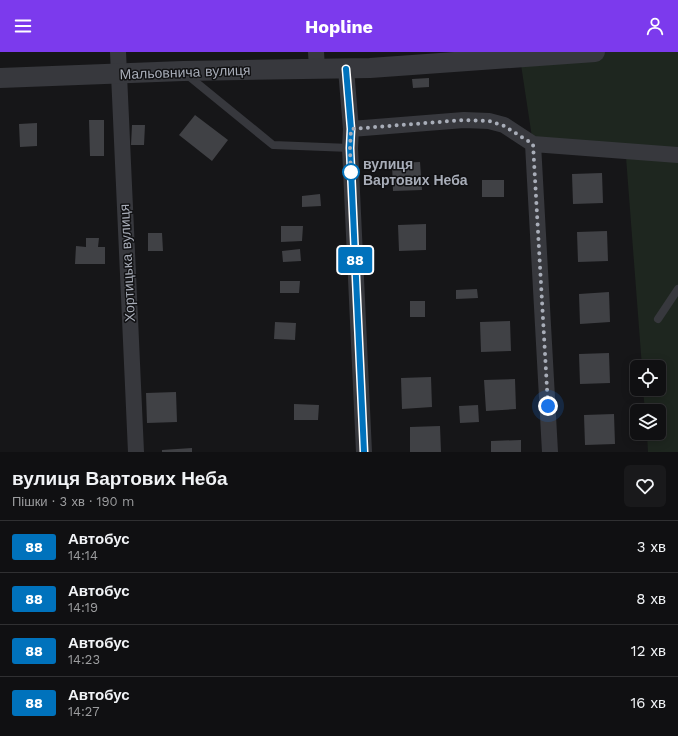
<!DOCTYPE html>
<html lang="uk">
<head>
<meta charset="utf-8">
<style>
  body { margin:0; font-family:"Work Sans",sans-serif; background:#19191b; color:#f1f3f6; height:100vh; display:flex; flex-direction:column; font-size:15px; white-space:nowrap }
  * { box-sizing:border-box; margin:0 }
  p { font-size:13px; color:#9c9d9f }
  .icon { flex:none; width:22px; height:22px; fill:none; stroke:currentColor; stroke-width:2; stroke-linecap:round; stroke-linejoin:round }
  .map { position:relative; height:400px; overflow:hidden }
  .drawer { display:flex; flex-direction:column; background:#101012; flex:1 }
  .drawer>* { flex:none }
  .badge { padding:0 8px; border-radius:3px; font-size:14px; line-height:26px }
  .fabs { position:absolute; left:630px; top:308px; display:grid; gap:8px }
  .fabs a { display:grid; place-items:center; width:36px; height:36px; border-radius:6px; background:#101012; box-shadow:0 2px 10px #0003,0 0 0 1px #303032; font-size:20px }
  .you { position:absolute; width:20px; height:20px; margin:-10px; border:3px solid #fff; border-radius:50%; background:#1a73e8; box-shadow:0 0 0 6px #1a73e833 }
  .map>.badge { position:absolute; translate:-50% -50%; box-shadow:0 0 0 2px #fff }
  .round { display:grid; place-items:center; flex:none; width:42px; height:42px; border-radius:6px; background:#19191b }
  .headline { display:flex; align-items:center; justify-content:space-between; height:68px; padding:0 12px }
  h1 { font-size:19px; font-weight:700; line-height:30px }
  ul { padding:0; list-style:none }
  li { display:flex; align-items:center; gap:12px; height:52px; padding:0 12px; border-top:1px solid #303032 }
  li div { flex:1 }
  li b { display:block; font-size:15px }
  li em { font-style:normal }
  li .badge { min-width:44px; font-weight:700; text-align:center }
  header { display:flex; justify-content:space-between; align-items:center; height:52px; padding:0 12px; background:#7c3aed; color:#fff; font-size:18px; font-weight:700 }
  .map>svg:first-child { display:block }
  .green { fill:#1e261f }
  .building { fill:#404145 }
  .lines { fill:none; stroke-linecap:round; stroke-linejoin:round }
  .service { stroke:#37383d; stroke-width:8 }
  .minor { stroke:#37383d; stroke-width:16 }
  .tertiary { stroke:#37383d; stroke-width:20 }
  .line-casing { stroke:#fff; stroke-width:9 }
  .line { stroke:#0072bc; stroke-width:6 }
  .walk { stroke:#a8adb8; stroke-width:4; stroke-dasharray:0 7.2 }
  .stop-dot { fill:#fff; stroke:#0072bc; stroke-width:2 }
  .labels { text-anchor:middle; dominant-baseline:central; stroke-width:3; stroke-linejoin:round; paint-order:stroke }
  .street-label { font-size:14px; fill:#a8adb8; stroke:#111113 }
  .stop-label { font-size:14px; font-weight:bold; fill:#a8adb8; stroke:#111113; text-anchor:start }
</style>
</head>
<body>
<header><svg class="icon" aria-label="menu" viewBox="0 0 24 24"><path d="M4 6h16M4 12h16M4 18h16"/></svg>Hopline<svg class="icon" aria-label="person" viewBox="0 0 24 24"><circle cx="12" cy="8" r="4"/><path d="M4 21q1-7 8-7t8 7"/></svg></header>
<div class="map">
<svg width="678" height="400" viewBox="0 0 678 400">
  <rect width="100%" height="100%" fill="#161618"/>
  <!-- green -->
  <path class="green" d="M523,0H678V400H648L647,381H659V359H645L643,337H659V315H642L626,105L533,92L520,6Z"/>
  <!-- building -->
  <path class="building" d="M429,26V35L413,36L412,27Z
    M195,63L228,88L212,109L179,83Z
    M89,68H104V104H90Z
    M37,71V94L20,95L19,72Z
    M132,73H145L144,93H131Z
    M420,110L422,138L393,139L392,111Z
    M602,121L603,151L573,152L572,122Z
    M482,128H504V145H482Z
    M320,142L321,154L302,155V144Z
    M426,172V198L399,199L398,173Z
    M281,174H303L302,189L281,190Z
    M607,179L608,209L578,210L577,180Z
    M148,181H162L163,199H148Z
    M86,186H99L98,195H105V212H75L76,194L86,195Z
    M300,197L301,209L283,210L282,199Z
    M280,229H300L299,241H280Z
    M477,237L478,246L456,247V238Z
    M609,240L610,270L580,272L579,242Z
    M410,249H425V265H410Z
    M510,269L511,299L481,300L480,270Z
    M275,270L296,271L295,288L274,287Z
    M609,301L610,331L580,332L579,302Z
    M431,325L432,355L402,357L401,326Z
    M515,327L516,357L486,359L484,328Z
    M176,340L177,370L147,371L146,341Z
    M294,352L319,353L318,368H294Z
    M478,353L479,370L460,371L459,354Z
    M614,362L615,392L585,393L584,363Z
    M440,374L441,400H410V375Z
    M521,388V400H491V389Z
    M192,396V400H162V398Z"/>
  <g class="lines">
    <!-- service -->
    <path class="service" d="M186,22L273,93L350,96
      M658,267L678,237"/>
    <!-- minor -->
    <path class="minor" d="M118,0L136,400
      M316,0L317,16
      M346,17L351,77L350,96L364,400
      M351,77L464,68L489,69L504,73L533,92L550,400
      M533,92L678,103"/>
    <!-- tertiary -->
    <path class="tertiary" d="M0,26L183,19L370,16L595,0"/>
  </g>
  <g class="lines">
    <defs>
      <path id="line" d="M346,17L351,77L350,96L364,400"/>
    </defs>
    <!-- line casing -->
    <use href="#line" class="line-casing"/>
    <!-- line -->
    <use href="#line" class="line"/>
    <!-- walk -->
    <path class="walk" d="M351,120V126L350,96L351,77L464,68L489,69L504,74L533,92L548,354"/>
  </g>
  <!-- markers -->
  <circle class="stop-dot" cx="351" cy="120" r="8"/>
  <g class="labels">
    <!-- street labels -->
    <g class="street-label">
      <text transform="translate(185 20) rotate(-2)">Мальовнича вулиця</text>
      <text transform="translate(127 211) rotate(-93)">Хортицька вулиця</text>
    </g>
    <!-- stop labels -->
    <g class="stop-label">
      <text x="363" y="112">вулиця<tspan x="363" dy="16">Вартових Неба</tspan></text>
    </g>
  </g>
</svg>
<div class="fabs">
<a><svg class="icon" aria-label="locate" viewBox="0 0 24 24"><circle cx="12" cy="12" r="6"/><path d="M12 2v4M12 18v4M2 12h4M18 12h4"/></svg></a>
<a><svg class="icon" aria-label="layers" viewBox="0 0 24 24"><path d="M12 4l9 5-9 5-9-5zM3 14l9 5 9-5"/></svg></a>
</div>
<div class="you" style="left:548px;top:354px"></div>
<b class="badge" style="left:355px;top:208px;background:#0072bc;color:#fff">88</b>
</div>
<section class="drawer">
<div class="headline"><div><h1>вулиця Вартових Неба</h1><p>Пішки · 3 хв · 190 m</p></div><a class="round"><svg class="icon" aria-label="heart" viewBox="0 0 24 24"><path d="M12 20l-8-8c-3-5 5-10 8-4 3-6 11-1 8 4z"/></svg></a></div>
<ul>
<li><span class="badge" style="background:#0072bc;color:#fff">88</span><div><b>Автобус</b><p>14:14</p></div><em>3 хв</em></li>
<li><span class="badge" style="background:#0072bc;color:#fff">88</span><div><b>Автобус</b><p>14:19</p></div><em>8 хв</em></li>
<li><span class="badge" style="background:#0072bc;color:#fff">88</span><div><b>Автобус</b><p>14:23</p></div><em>12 хв</em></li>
<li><span class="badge" style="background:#0072bc;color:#fff">88</span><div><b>Автобус</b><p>14:27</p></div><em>16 хв</em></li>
</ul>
</section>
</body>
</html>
